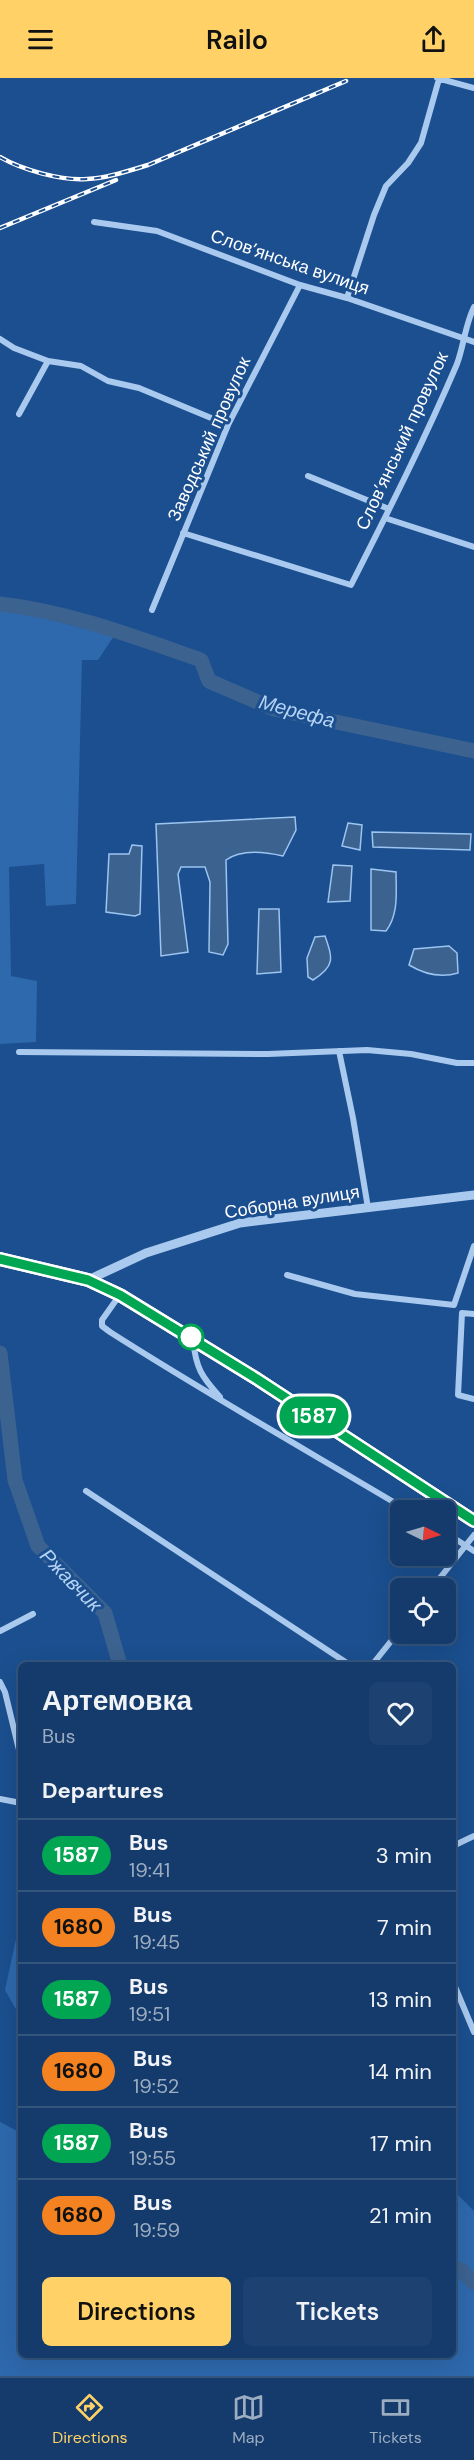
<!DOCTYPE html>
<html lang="en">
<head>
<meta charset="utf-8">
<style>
  body { margin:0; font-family:"DM Sans",sans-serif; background:#1d4271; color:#f1f3f6; height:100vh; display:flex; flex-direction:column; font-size:22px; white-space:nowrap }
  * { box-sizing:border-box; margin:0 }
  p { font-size:20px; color:#9dadc1 }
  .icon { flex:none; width:33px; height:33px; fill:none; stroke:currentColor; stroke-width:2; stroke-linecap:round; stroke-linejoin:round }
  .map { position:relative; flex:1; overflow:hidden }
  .drawer { position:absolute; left:18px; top:1584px; width:438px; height:696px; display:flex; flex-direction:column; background:#143b6b; border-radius:9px; box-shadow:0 6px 24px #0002,0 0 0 2px #33557e }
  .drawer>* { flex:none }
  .badge { padding:0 12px; border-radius:20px; font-size:21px; line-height:39px }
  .needle { width:39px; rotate:95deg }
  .buttons { position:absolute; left:390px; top:1422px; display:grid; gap:12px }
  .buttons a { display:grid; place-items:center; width:66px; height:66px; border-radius:9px; background:#143b6b; box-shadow:0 6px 24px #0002,0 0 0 2px #33557e; font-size:30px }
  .map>.badge { position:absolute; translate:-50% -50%; box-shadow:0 0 0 3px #fff }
  h2 { padding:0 24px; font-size:22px; line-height:54px }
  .round { display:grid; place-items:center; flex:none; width:63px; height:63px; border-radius:9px; background:#1d4271 }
  .headline { display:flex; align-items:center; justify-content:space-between; height:102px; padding:0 24px }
  h1 { font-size:28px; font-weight:600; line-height:45px }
  .action { display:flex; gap:12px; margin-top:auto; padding:12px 24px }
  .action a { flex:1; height:69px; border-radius:9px; background:#ffd166; color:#111; font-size:24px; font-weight:600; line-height:69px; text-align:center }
  .action a+a { background:#1d4271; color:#f1f3f6 }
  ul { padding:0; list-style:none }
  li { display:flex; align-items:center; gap:18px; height:72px; padding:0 24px; border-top:2px solid #33557e }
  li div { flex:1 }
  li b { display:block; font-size:22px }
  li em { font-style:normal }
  li .badge { min-width:66px; font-weight:700; text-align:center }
  header { display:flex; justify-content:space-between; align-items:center; height:78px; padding:0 24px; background:#ffd166; color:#111; font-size:27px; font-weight:600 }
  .menu { display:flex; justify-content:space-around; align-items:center; height:84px; border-top:2px solid #33557e; background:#143b6b; font-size:16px; color:#9dadc1 }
  .menu a { display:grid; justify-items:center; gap:3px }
  .menu .active { color:#ffd166 }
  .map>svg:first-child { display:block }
  .green { fill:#2e69ad }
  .water { fill:#3c6290; stroke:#9cc4f0; stroke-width:1.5 }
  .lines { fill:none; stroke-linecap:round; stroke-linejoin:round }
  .river { stroke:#3c6290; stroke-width:15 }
  .minor { stroke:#a9c9ee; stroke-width:6 }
  .tertiary { stroke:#a9c9ee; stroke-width:9 }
  .trunk { stroke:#f8faff; stroke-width:14 }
  .rail-casing { stroke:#fff; stroke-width:4.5 }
  .rail { stroke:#1b4f8f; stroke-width:2; stroke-dasharray:7; stroke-linecap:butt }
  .line-casing { stroke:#fff; stroke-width:14 }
  .line { stroke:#00a651; stroke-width:9 }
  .stop-dot { fill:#fff; stroke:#00a651; stroke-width:3 }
  .labels { text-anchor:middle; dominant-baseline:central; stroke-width:6; stroke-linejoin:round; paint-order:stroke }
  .street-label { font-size:18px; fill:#fff; stroke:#1b4f8f }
  .water-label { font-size:20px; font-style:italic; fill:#b5d3f5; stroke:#1b4f8f }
</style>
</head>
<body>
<header><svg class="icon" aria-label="menu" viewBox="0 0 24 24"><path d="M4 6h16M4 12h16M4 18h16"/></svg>Railo<svg class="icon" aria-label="share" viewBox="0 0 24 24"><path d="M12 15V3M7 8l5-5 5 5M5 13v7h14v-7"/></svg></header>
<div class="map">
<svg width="474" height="2298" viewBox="0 0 474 2298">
  <rect width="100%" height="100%" fill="#1b4f8f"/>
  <!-- green -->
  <path class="green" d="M0,529L114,558L98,582H82L76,826L46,828L44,786L9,789L11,898L37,903L36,964L0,966Z
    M21,1838V1940L5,1912Z
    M0,2044L21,2055V2277H453V2112L474,2133V2298H0Z"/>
  <!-- water -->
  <path class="water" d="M295,739L296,752L283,778C266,774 241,771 226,782L228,866L223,877L209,874L210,804L205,789H181L178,796L188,874L161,878L156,746Z
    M348,745L362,747L360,772L342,768Z
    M372,754L471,756L470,772L373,769Z
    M132,767L142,768L140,836L135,838L106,834L109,776H129Z
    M333,787L352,788L350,823L328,824Z
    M371,791L396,794C396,814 399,836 386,853L371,852Z
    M259,831H279L281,894L257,896Z
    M325,858C333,881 335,888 313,902L308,899L307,880L315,859Z
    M449,868L457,875L458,895C441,900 424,896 409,887L414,871Z"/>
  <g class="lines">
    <!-- river -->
    <path class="river" d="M0,526C70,534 135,559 201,582L209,603L274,631L474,673
      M0,1275L15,1402L38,1468L105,1535L120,1587
      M453,2189L461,2192L474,2205"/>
    <!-- minor -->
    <path class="minor" d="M437,0L474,10
      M94,144L157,153L300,207L347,220L474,264
      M347,220L374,137L386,108L408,85L421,65L439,1
      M0,261L14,270L48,283L81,288L108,303L139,310L228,347
      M19,336L48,283
      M308,398L389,431
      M385,440L474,469
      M183,455L351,507C388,434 425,361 457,286C464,267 465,247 474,229
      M152,532L228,347L300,207
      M339,973L353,1040L368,1130
      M19,974L268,976L367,972L411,976L457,985H474
      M287,1197L355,1216L454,1227L474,1168
      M119,1218L102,1242V1248L110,1254C207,1316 308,1373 407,1432
      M474,1236L462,1235L458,1317L474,1321
      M193,1262C196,1290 201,1298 220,1319
      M86,1413L350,1587
      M446,1455L474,1473
      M432,1510L474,1457
      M0,1553L33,1536
      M372,1587L400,1552
      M0,1604L5,1614L21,1680
      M0,1721L21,1725
      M453,1768L474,1758
      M453,1904L474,1954"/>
    <!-- tertiary -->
    <path class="tertiary" d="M88,1202L146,1175L240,1145L474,1117"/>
    <!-- trunk -->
    <path class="trunk" d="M0,1181L88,1202L120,1217L257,1301L474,1443"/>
    <defs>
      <path id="rail" d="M0,79C22,92 62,103 87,101C107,100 128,93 148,87L346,3
        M0,150L116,102"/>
    </defs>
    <!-- rail casing -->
    <use href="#rail" class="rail-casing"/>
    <!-- rail -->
    <use href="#rail" class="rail"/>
  </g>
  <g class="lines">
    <defs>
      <path id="line" d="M0,1181L88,1202L120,1217L257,1301L474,1443"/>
    </defs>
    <!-- line casing -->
    <use href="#line" class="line-casing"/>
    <!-- line -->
    <use href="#line" class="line"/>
  </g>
  <!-- markers -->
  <circle class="stop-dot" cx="191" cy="1259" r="12"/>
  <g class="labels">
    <!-- street labels -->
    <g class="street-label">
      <text transform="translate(290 184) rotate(19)">Слов’янська вулиця</text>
      <text transform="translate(209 361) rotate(-66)">Заводський провулок</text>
      <text transform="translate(402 363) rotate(-65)">Слов’янський провулок</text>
      <text transform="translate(292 1124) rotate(-9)">Соборна вулиця</text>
    </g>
    <!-- water labels -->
    <g class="water-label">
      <text transform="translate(297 633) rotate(15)">Мерефа</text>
      <text transform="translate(71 1502) rotate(46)">Ржавчик</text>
    </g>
  </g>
</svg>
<div class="buttons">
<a><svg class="needle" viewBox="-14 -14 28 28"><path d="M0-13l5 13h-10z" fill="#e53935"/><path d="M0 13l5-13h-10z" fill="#9dadc1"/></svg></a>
<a><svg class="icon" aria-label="locate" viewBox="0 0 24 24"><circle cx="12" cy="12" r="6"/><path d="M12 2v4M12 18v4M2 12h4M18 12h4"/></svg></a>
</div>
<b class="badge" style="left:314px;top:1338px;background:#00a651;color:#fff">1587</b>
<section class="drawer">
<div class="headline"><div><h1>Артемовка</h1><p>Bus</p></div><a class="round"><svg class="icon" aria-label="heart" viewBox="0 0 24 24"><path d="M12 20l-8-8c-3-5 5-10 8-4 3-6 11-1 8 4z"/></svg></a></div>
<h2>Departures</h2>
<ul>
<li><span class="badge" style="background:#00a651;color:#fff">1587</span><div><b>Bus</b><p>19:41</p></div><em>3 min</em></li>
<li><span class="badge" style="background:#f58220;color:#111">1680</span><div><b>Bus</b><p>19:45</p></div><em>7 min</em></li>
<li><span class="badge" style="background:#00a651;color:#fff">1587</span><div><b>Bus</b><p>19:51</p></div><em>13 min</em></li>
<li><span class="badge" style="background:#f58220;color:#111">1680</span><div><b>Bus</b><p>19:52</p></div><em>14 min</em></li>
<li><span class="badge" style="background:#00a651;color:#fff">1587</span><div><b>Bus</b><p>19:55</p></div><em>17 min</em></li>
<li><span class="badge" style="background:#f58220;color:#111">1680</span><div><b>Bus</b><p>19:59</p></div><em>21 min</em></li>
</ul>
<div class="action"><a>Directions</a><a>Tickets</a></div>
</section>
</div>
<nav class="menu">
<a class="active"><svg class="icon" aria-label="directions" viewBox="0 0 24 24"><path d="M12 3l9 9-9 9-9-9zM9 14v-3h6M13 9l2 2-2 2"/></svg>Directions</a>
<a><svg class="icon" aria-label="map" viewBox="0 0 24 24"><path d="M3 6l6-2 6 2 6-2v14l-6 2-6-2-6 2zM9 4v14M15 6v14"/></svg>Map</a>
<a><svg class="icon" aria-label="tickets" viewBox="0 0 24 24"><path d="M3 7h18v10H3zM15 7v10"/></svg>Tickets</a>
</nav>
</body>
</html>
